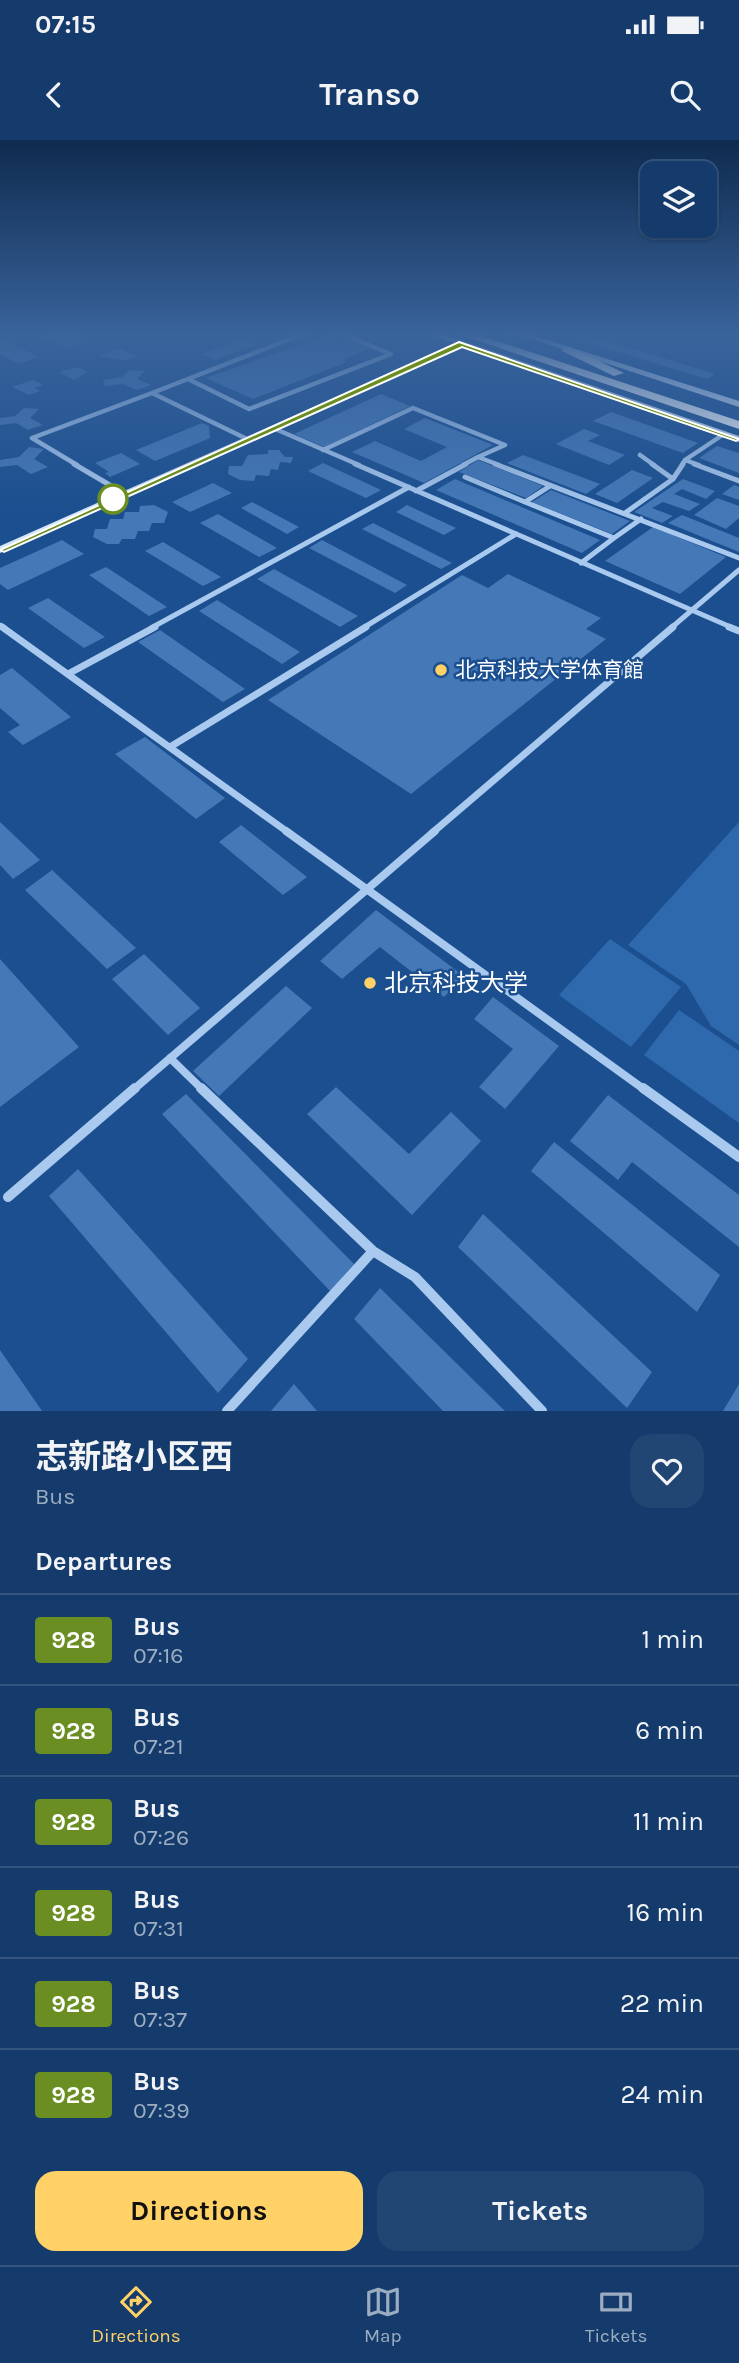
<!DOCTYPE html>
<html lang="en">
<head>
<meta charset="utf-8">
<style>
  body { margin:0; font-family:Karla,"Noto Sans SC",sans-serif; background:#214673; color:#f1f3f6; height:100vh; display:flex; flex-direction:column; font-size:26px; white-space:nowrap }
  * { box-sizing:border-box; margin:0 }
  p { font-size:23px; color:#9dadc1 }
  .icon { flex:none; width:38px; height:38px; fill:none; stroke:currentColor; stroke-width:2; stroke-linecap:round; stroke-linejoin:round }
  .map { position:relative; height:1271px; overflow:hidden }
  .sheet { display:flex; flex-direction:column; background:#143b6b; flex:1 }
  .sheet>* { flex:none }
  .badge { padding:0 14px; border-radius:5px; font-size:24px; line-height:46px }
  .buttons { position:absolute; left:640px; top:21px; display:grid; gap:14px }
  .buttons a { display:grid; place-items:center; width:77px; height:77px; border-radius:14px; background:#143b6b; box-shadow:0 2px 5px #0004,0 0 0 2px #33557e; font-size:35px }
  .map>.badge { position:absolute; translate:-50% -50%; box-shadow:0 0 0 4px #fff }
  h2 { padding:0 35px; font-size:26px; line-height:63px }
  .round { display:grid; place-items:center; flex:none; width:74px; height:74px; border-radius:21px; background:#214673 }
  .overview { display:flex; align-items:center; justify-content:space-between; height:119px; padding:0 35px }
  h1 { font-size:33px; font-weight:700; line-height:52px }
  .action { display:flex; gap:14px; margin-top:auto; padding:14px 35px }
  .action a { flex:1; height:80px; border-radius:21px; background:#ffd166; color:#111; font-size:28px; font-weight:700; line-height:80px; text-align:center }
  .action a+a { background:#214673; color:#f1f3f6 }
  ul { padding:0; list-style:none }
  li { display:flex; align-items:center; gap:21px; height:91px; padding:0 35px; border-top:2px solid #33557e }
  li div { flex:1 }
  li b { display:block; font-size:26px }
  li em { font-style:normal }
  li .badge { min-width:77px; font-weight:700; text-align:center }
  .status { display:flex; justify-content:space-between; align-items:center; height:49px; padding:0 35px; background:#143b6b; direction:ltr }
  .status svg { height:19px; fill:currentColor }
  header { display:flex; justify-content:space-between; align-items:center; height:91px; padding:0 35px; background:#143b6b; font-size:32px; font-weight:700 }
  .tabs { display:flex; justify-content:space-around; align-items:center; height:98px; border-top:2px solid #33557e; background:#143b6b; font-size:19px; color:#9dadc1 }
  .tabs a { display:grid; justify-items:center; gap:4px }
  .tabs .active { color:#ffd166 }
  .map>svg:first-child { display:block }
  .green { fill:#2e69ad }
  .building { fill:#4478b7 }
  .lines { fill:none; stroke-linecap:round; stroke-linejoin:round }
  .street-far4 { stroke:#a9c9ee; stroke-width:4.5 }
  .street-far3 { stroke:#a9c9ee; stroke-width:5 }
  .street-far2 { stroke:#a9c9ee; stroke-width:7 }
  .street-far1 { stroke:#a9c9ee; stroke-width:8 }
  .street { stroke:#a9c9ee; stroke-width:10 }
  .secondary { fill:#d6e6fa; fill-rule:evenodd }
  .highway { fill:#fff; fill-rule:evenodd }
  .line { fill:#6b8e23; stroke:#fff; stroke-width:2 }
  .stop-dot { fill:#fff; stroke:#6b8e23; stroke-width:3.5 }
  .poi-dot { fill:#ffd166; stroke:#1b4f8f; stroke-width:2.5 }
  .labels { text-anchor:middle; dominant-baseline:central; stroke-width:5; stroke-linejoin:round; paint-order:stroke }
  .poi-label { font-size:21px; fill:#fff; stroke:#1b4f8f; text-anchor:start }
  .near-poi-label { font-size:24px; fill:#fff; stroke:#1b4f8f; text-anchor:start }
</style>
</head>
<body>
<div class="status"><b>07:15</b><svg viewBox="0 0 49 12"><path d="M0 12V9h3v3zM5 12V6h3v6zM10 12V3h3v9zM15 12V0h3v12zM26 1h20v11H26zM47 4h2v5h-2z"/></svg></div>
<header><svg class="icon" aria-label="back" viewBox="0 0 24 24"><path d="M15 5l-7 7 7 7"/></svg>Transo<svg class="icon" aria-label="search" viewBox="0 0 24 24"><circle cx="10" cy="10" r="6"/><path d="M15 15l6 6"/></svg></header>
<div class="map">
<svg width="739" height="1271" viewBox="0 0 739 1271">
  <rect width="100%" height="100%" fill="#1b4f8f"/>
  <!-- green -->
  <path class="green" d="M739,682V905L711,886L686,844L628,805Z
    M610,799L681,847L631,907L559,855Z
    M679,870L739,911V983L644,915Z"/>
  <!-- building -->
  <path class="building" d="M49,194H75L90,200L71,209L41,197Z
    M331,194L371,208L341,220L347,222L253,259L206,238Z
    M586,196L625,206L715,234L707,239L579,200Z
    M0,198L39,217L19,224L0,214Z
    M243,199L256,204L215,220L202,214Z
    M120,208L139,217L122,220L97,216Z
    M78,227L88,232L74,240L59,232Z
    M129,230L145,231L137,239L151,245L137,250L123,244L105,246L103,240L122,237Z
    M33,240L43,245L34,248L40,251L29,255L12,247Z
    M381,254L410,266L324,307L294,294Z
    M24,268L39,269L30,278L43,285L28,290L16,283L0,285V278L15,276Z
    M611,272L698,303L683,313L593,281Z
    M425,278L493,305L424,343L352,312L375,301L421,321L447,307L404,289Z
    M202,283L209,286L210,298L155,321L136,310Z
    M584,289L600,295L588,301L625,315L609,325L556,304Z
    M717,306L739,313V333L699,318Z
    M29,307L44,309L34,319L48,327L31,334L17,325L0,327V320L19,317Z
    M268,310H279L285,317H293L291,323L280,322L278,330L271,329L269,336L256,335L254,341L240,340L228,334L229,326H242L248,315L268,314Z
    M121,313L140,324L110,337L105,333L109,332L95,323Z
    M523,315L600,344L586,354L507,323Z
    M478,320L543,346L526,358L459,332Z
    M323,323L381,350L366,358L308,331Z
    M632,330L653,338L617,363L595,354Z
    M455,339L600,400L582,413L436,350Z
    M683,339L715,351L706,359L682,349L674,354L700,364L689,371L663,362L652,368L673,376L662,383L634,372Z
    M213,343L232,353L190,372L172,362Z
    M734,345L739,347V360L722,354Z
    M551,350L630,381L612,394L532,362Z
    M717,358L739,366V378L726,389L694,375Z
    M252,362L299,387L287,394L241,368Z
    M154,365L168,372L164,383H152L149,391H138L135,399H122L119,404H107L93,397L95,389H107L110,379H123L125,372H139L140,366Z
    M407,365L456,388L444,395L396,372Z
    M218,374L277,408L259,417L200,383Z
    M682,375L739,398V412L668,383Z
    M373,383L452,423L441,429L362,389Z
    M653,387L726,417L680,454L605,421Z
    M62,400L84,414L8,450L0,444V428Z
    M322,400L407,445L395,453L309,408Z
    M163,402L221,437L203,446L145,411Z
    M106,427L167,467L149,476L89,435Z
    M274,429L358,476L340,487L257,439Z
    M508,434L601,478L586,489L606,499L411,654L268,560L462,435L488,448Z
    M48,458L105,497L84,508L28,468Z
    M217,460L300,512L282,524L199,471Z
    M160,490L245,549L223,562L138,502Z
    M12,528L71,577L23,605L8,592L20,585L0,568V535Z
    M145,597L225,658L196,679L115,614Z
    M0,682L40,720L13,739L0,725Z
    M241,685L307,737L283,755L219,702Z
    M52,730L136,808L107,829L25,750Z
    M376,770L465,837L444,857L380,807L342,839L320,821Z
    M144,814L200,868L168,895L112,839Z
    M0,819L79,907L0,967Z
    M286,846L312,868L219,956L193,931Z
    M493,857L559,906L505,969L479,947L513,909L474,879Z
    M336,947L409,1014L451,972L481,1001L412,1075L307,974Z
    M186,954L354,1124L330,1151L162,974Z
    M608,955L739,1055V1107L632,1022L618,1040L570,1001Z
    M554,1002L720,1135L697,1172L531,1031Z
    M78,1029L248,1219L218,1253L49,1056Z
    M483,1074L652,1232L627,1268L458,1107Z
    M380,1148L505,1271H443L354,1179Z
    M0,1210L42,1271H0Z
    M294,1244L317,1271H271Z
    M739,1244V1271H723Z"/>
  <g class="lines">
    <!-- street-far4 -->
    <path class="street-far4" d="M188,239L249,269L391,214L342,194
      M152,253L303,194
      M273,288L359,325
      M323,310L413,268L505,305L478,317
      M640,315L654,325
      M77,325L32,298L152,253L247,299
      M463,325L478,317L499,325
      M682,325L685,320
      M699,325L685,320L724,294"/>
    <!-- street-far3 -->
    <path class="street-far3" d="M74,324L125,354
      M355,324L733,488
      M495,324L739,418
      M694,324L739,341
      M465,337L525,362L550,346
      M673,339L683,324
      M416,351L466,324
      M525,362L614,398L641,379
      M625,373L673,339L652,324
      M581,423L614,398
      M0,485L5,488
      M151,488L409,347
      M363,488L516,394
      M671,488L739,430"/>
    <!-- street-far2 -->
    <path class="street-far2" d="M2,487L289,693
      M729,487L739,491
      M68,534L155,487
      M170,607L366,487
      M432,693L673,487"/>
    <!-- street-far1 -->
    <path class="street-far1" d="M286,691L645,950
      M170,918L203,950
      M133,950L435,691"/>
    <!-- street -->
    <path class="street" d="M201,948L373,1111L415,1137L542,1271
      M643,948L739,1017
      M8,1057L135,948
      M227,1271L373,1111"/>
    <!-- secondary -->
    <path class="secondary" d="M431,194H443L739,296V302L463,206L0,413V406L456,204Z
      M517,194H529L739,261V267Z"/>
    <!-- highway -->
    <path class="highway" d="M458,194H476L739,281V289Z
      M562,207H570L624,233L614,236L562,211Z"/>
  </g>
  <!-- sky -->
  <linearGradient id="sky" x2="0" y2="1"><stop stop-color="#0f2b4f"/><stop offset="0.52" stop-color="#39639b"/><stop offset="1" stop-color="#39639b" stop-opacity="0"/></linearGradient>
  <rect width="739" height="372" fill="url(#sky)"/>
  <!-- line -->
  <path class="line" d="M459,202L739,299L736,301L462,207L4,412L0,410Z"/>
  <!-- markers -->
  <circle class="stop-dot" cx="113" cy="359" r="14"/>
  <g class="poi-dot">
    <circle cx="441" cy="530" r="7"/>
    <circle cx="370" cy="843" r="7"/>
  </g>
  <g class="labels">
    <!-- poi labels -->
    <g class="poi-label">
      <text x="455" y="530">北京科技大学体育館</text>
    </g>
    <!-- near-poi labels -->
    <g class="near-poi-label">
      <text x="384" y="843">北京科技大学</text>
    </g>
  </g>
</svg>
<div class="buttons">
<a><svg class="icon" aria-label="layers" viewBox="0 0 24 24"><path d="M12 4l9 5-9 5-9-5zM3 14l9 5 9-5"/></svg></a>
</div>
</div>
<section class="sheet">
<div class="overview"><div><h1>志新路小区西</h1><p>Bus</p></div><a class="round"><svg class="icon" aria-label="heart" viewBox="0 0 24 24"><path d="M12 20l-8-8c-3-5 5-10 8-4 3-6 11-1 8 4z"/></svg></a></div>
<h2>Departures</h2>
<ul>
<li><span class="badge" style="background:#6b8e23;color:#fff">928</span><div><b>Bus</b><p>07:16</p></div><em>1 min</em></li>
<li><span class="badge" style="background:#6b8e23;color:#fff">928</span><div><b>Bus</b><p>07:21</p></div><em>6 min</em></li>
<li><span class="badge" style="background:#6b8e23;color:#fff">928</span><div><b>Bus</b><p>07:26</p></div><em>11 min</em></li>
<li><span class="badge" style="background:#6b8e23;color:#fff">928</span><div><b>Bus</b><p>07:31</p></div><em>16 min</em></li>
<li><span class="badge" style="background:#6b8e23;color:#fff">928</span><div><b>Bus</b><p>07:37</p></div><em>22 min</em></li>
<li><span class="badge" style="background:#6b8e23;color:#fff">928</span><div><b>Bus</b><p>07:39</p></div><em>24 min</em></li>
</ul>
<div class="action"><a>Directions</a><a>Tickets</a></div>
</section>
<nav class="tabs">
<a class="active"><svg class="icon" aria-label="directions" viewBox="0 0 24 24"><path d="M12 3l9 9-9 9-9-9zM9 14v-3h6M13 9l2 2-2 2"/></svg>Directions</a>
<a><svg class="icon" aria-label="map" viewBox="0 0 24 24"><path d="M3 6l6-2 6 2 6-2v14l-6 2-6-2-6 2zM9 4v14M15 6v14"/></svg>Map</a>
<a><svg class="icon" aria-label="tickets" viewBox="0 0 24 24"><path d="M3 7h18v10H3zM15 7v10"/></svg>Tickets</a>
</nav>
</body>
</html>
